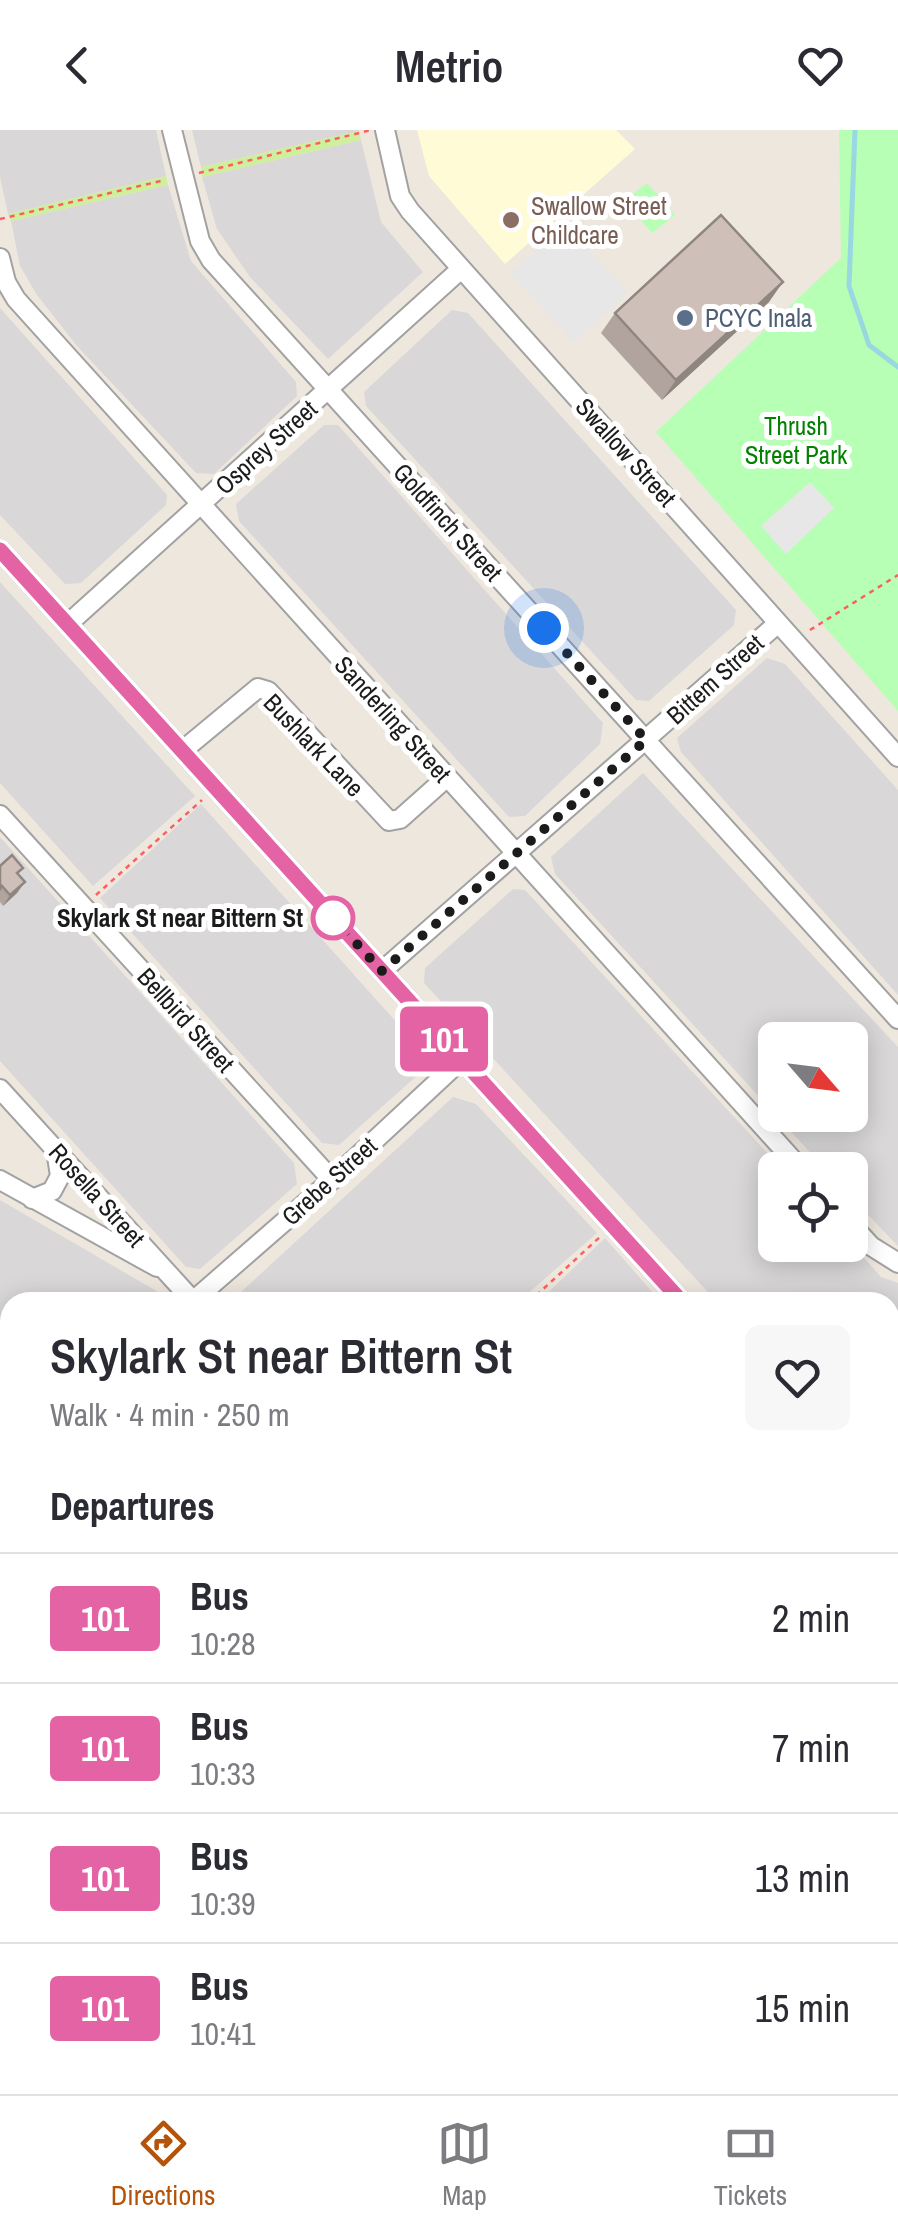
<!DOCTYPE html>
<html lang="en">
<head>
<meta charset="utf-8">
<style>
  body { margin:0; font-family:"Archivo Narrow",sans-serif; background:#f7f7f7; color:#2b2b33; height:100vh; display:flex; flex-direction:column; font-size:38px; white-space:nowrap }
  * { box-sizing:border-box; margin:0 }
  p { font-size:32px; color:#7c7c81 }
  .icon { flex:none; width:55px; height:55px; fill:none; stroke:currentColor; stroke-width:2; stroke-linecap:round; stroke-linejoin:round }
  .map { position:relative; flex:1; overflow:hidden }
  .panel { position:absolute; left:0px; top:1162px; width:900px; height:802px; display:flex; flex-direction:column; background:#fff; border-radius:30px 30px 0 0; box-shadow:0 5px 25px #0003 }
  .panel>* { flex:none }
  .badge { padding:0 20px; border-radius:8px; font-size:35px; line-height:65px }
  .needle { width:65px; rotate:118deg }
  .fabs { position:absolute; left:758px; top:892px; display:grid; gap:20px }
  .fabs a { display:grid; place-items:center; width:110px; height:110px; border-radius:15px; background:#fff; box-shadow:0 5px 25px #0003; font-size:50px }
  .you { position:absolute; width:50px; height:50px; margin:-25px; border:8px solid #fff; border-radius:50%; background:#1a73e8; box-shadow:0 0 0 15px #1a73e833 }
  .map>.badge { position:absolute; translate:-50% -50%; box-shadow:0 0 0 5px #fff }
  h2 { padding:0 50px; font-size:38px; line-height:90px }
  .round { display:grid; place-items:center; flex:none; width:105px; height:105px; border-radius:15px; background:#f7f7f7 }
  .headline { display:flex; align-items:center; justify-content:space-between; height:170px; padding:0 50px }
  h1 { font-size:48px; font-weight:600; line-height:75px }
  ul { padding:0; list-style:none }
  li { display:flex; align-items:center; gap:30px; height:130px; padding:0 50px; border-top:2px solid #e1e1e2 }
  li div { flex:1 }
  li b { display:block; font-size:38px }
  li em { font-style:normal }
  li .badge { min-width:110px; font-weight:700; text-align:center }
  header { display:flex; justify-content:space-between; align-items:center; height:130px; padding:0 50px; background:#fff; font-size:45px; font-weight:600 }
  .dock { display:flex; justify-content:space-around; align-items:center; height:140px; border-top:2px solid #e1e1e2; background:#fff; font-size:28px; color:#7c7c81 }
  .dock a { display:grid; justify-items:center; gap:5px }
  .dock .active { color:#b45309 }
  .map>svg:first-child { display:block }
  .residential { fill:#d9d7d8 }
  .education { fill:#fffbd6 }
  .grass { fill:#ceef9e }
  .park { fill:#b6ffb4 }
  .parking { fill:#e7e7e7 }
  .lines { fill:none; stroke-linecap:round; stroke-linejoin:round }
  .stream { stroke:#99d8e1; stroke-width:5 }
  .minor-casing { stroke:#a2a2a2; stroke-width:22 }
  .path { stroke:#ff5e5f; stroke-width:2.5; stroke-dasharray:5 5; stroke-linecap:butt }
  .minor { stroke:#fff; stroke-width:18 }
  .wall { fill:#b1a49e }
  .shaded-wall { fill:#908681 }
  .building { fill:#cebfb8; stroke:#908681; stroke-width:2.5 }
  .line-casing { stroke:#fff; stroke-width:22 }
  .line { stroke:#e463a4; stroke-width:15 }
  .walk { stroke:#1b1b1b; stroke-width:10; stroke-dasharray:0 18 }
  .education-dot { fill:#8d6e63; stroke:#fff; stroke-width:4 }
  .service-dot { fill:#5c6f8a; stroke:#fff; stroke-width:4 }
  .stop-dot { fill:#fff; stroke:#e463a4; stroke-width:5 }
  .labels { text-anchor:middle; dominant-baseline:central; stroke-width:10; stroke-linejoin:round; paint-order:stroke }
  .education-label { font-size:25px; fill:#785e54; stroke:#fff; text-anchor:start }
  .service-label { font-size:25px; fill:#4e5e75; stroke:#fff; text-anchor:start }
  .park-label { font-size:25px; fill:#038100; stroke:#fff }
  .street-label { font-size:25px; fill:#1b1b1b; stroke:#fff }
  .stop-label { font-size:25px; font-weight:bold; fill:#1b1b1b; stroke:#fff; text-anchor:end }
</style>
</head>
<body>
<header><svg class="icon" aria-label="back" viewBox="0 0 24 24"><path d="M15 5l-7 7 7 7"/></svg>Metrio<svg class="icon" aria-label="heart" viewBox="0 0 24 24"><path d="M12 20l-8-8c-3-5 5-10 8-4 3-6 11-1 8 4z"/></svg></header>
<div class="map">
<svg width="898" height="1964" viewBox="0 0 898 1964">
  <rect width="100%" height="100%" fill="#eee7de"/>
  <!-- residential -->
  <path class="residential" d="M0,0H156L166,46L8,84L0,47Z
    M192,0H358L359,1L201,37Z
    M361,10L381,92L423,142L328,229L250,147L217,99L202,47Z
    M168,55L191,131L296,252L297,266L214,344L196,343L77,216L37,165L20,136L11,91Z
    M0,178L167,365L166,375L81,453L65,454L0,385Z
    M452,180L468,183L736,480L734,495L649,571L636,570L366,276L364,262Z
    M324,295H338L603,593L600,614L525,686L509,687L239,391L236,374Z
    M0,452L195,666L93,756L0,653Z
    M767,528L785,534L898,660V865L681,622L677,608Z
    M643,643L898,917V1116L850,1066V1040H826L776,985H850V910H775V984L555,744L551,727Z
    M201,674L424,923L420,943L339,1015L322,1013L100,768Z
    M0,707L294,1033L297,1054L200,1139L186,1137L0,931Z
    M513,759L525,760L783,1040H775V1115H850V1112L881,1147L898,1153V1292L890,1305V1172H717L424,853L425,838Z
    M453,967L476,974L597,1103L518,1172H465L459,1167L445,1172H240L242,1161Z
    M0,1070L165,1166L170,1172H10V1257L0,1251Z
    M605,1108L661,1172H538Z
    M0,1288L10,1294V1455L0,1449Z
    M890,1441L898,1450V1740L890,1738Z
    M890,1750L898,1752V1964H720L723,1955H890Z
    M10,1860V1955H125L132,1964H0V1868Z
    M240,1955H455L452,1964H247Z
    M501,1955H687L684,1964H498Z"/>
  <!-- education -->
  <path class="education" d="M417,0H616L635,19L505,134L429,46Z"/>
  <!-- grass -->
  <path class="grass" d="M359,1L361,10L202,47L201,37Z
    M166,46L168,55L11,91L8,84Z"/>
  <!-- park -->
  <path class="park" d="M839,0H898V581L656,302L841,128Z
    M647,53L675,85L652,103L624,71Z"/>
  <!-- parking -->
  <path class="parking" d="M565,94L628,163L574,213L510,143Z
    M810,352L834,378L786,424L761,396Z"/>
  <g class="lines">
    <!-- stream -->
    <path class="stream" d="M855,0L849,156L869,215L898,237
      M0,1711L10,1725
      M183,1955L190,1964"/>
    <defs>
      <path id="minor" d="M172,0L200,111L211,130L898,889
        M385,0L400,66L410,81L898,627
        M0,128L6,152L16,169L802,1040
        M0,420L682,1172
        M69,493L461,139
        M182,621L258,558L268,561L389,691L400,689L446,648
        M0,685L332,1050
        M382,841L777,494
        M0,959L194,1172
        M0,1050L157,1137
        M32,1069L52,1061L60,1046L56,1020
        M850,1093L871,1116L898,1133
        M193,1171L332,1050L462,929
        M0,1268L10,1274
        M890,1341L898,1333
        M890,1403L898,1412
        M0,1468L10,1473
        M0,1629L10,1612
        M0,1673L10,1684
        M0,1766L10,1780
        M0,1848L10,1840
        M144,1955L151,1964
        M217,1955L224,1964
        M476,1964L478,1955
        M703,1964L705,1955"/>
    </defs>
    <!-- minor casing -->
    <use href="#minor" class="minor-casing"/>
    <!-- path -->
    <path class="path" d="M199,43L371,0
      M0,89L165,50
      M810,500L898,445
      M96,765L202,670
      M529,1172L601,1106
      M890,1743L898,1745"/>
    <!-- minor -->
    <use href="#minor" class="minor"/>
  </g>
  <!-- wall -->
  <path class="wall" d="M769,172L662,270L601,203L615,183Z
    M0,736L18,745L17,763L3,776L0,772Z"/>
  <!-- shaded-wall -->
  <path class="shaded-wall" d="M783,152L769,172L662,270L676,250Z
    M25,752L17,763L3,776L10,765Z"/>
  <!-- building -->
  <path class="building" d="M721,85L783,152L676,250L615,183Z
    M12,725L23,738L17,743L25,752L10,765L2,756L0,759V736Z"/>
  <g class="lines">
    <defs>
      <path id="line" d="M0,420L682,1172"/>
    </defs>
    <!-- line casing -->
    <use href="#line" class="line-casing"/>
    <!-- line -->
    <use href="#line" class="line"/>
    <!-- walk -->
    <path class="walk" d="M333,788L382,841L646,610L544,498"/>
  </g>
  <!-- markers -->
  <circle class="education-dot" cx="511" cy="90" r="10"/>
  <circle class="service-dot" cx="685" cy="188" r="10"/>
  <circle class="stop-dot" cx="333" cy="788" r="20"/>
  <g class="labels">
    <!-- education labels -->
    <g class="education-label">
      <text x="531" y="76">Swallow Street<tspan x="531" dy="29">Childcare</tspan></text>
    </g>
    <!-- service labels -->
    <g class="service-label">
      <text x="705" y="188">PCYC Inala</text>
    </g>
    <!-- park labels -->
    <g class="park-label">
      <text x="796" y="296">Thrush<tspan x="796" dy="29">Street Park</tspan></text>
    </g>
    <!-- street labels -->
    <g class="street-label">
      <text transform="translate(266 317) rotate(-42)">Osprey Street</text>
      <text transform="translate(626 322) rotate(48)">Swallow Street</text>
      <text transform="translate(448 392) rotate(48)">Goldfinch Street</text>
      <text transform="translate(715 549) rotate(-42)">Bittem Street</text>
      <text transform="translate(393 589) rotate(48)">Sanderling Street</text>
      <text transform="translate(314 615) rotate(46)">Bushlark Lane</text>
      <text transform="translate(186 890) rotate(48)">Bellbird Street</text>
      <text transform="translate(329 1051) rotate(-42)">Grebe Street</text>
      <text transform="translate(97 1065) rotate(48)">Rosella Street</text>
    </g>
    <!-- stop labels -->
    <g class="stop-label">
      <text x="303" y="788">Skylark St near Bittern St</text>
    </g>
  </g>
</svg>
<div class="fabs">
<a><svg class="needle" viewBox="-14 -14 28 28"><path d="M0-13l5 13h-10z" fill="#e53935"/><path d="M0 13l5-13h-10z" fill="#7c7c81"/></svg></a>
<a><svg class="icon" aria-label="locate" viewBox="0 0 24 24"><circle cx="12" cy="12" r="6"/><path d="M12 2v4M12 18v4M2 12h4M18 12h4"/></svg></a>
</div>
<div class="you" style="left:544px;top:498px"></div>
<b class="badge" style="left:444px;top:909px;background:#e463a4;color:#fff">101</b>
<section class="panel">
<div class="headline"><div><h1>Skylark St near Bittern St</h1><p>Walk · 4 min · 250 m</p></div><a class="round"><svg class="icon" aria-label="heart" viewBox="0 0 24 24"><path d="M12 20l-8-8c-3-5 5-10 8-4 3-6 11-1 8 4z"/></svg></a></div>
<h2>Departures</h2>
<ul>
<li><span class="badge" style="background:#e463a4;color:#fff">101</span><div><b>Bus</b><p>10:28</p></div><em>2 min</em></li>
<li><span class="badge" style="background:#e463a4;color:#fff">101</span><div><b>Bus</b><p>10:33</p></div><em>7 min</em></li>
<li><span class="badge" style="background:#e463a4;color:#fff">101</span><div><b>Bus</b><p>10:39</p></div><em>13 min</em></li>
<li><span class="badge" style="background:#e463a4;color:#fff">101</span><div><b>Bus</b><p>10:41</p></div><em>15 min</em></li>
</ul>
</section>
</div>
<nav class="dock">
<a class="active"><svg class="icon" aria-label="directions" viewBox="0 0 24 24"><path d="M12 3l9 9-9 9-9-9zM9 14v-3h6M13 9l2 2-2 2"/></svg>Directions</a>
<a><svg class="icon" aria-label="map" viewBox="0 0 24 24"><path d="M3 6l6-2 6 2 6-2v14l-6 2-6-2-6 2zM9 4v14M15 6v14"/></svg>Map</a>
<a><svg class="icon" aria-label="tickets" viewBox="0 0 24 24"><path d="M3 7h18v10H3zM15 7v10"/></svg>Tickets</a>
</nav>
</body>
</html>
